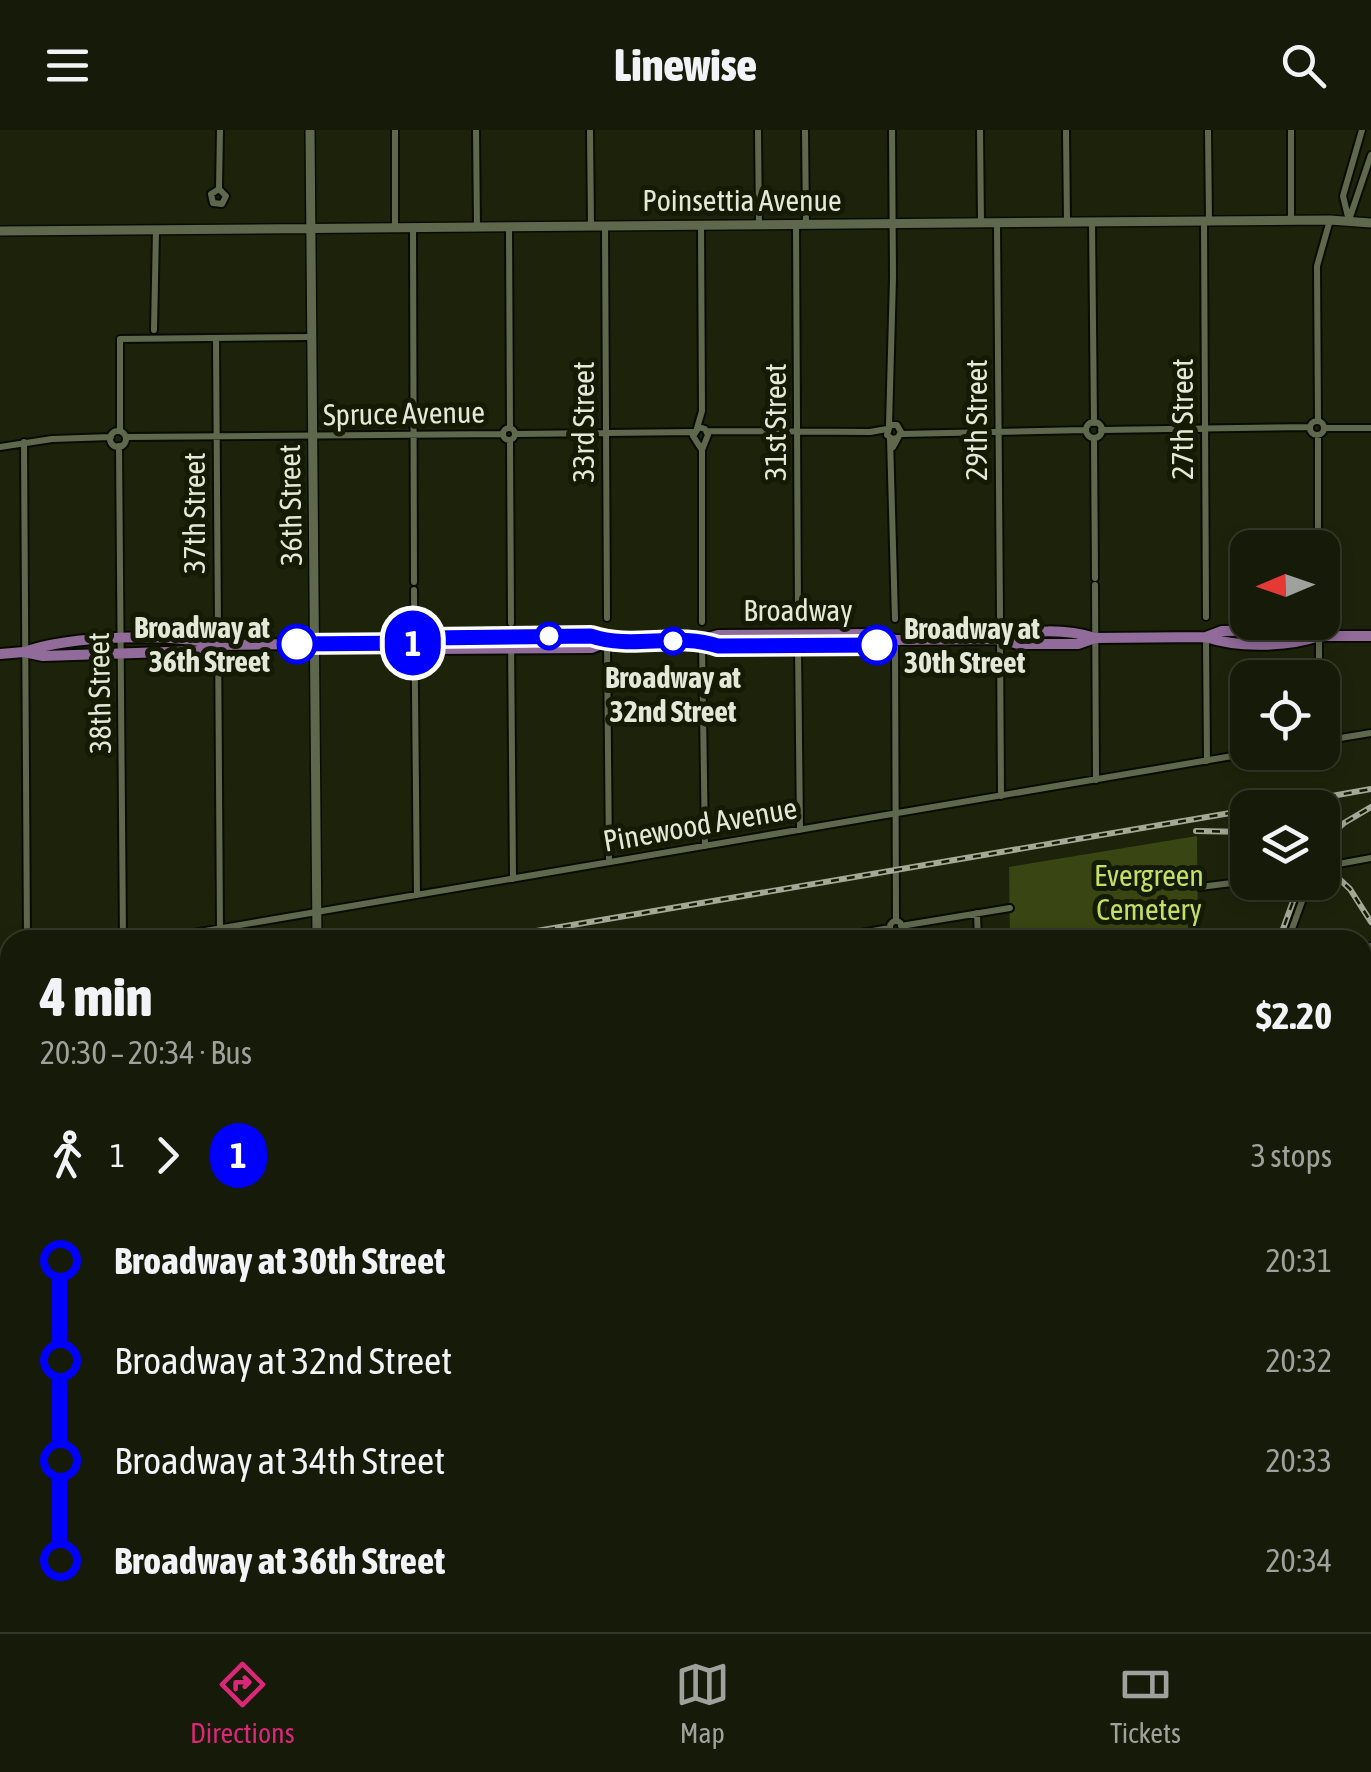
<!DOCTYPE html>
<html lang="en">
<head>
<meta charset="utf-8">
<style>
  body { margin:0; font-family:"Asap Condensed",sans-serif; background:#232716; color:#f1f3f6; height:100vh; display:flex; flex-direction:column; font-size:38px; white-space:nowrap }
  * { box-sizing:border-box; margin:0 }
  p { font-size:32px; color:#9ea19c }
  .icon { flex:none; width:55px; height:55px; fill:none; stroke:currentColor; stroke-width:2; stroke-linecap:round; stroke-linejoin:round }
  .map { position:relative; flex:1; overflow:hidden }
  .drawer { position:absolute; left:0px; top:800px; width:1372px; height:702px; display:flex; flex-direction:column; background:#161a08; border-radius:30px 30px 0 0; box-shadow:0 5px 15px #0003,0 0 0 2px #353829 }
  .drawer>* { flex:none }
  .badge { padding:0 20px; border-radius:32px; font-size:35px; line-height:65px }
  .needle { width:65px; rotate:268deg }
  .buttons { position:absolute; left:1230px; top:400px; display:grid; gap:20px }
  .buttons a { display:grid; place-items:center; width:110px; height:110px; border-radius:20px; background:#161a08; box-shadow:0 5px 15px #0003,0 0 0 2px #353829; font-size:50px }
  .map>.badge { position:absolute; translate:-50% -50%; box-shadow:0 0 0 5px #fff }
  .legs { display:flex; align-items:center; gap:15px; height:110px; padding:0 40px; font-size:32px }
  .legs p { margin-inline-start:auto }
  .overview { display:flex; align-items:center; justify-content:space-between; height:170px; padding:0 40px }
  h1 { font-size:55px; font-weight:800; line-height:75px }
  ul { padding:0 40px; list-style:none }
  li { display:flex; align-items:center; gap:35px; height:100px; font-size:38px }
  li i { display:grid; place-items:center; width:15px; height:100%; margin:0 12px; background:currentColor }
  li i::after { content:''; width:25px; height:25px; margin:-12px; border:8px solid; border-radius:50%; background:#161a08 }
  li p { margin-inline-start:auto }
  li:first-child i { background:linear-gradient(#0000 50%,currentColor 0) }
  li:last-child i { background:linear-gradient(currentColor 50%,#0000 0) }
  header { display:flex; justify-content:space-between; align-items:center; height:130px; padding:0 40px; background:#161a08; font-size:45px; font-weight:800 }
  .dock { display:flex; justify-content:space-around; align-items:center; height:140px; border-top:2px solid #353829; background:#161a08; font-size:28px; color:#9ea19c }
  .dock a { display:grid; justify-items:center; gap:5px }
  .dock .on { color:#db2777 }
  .map>svg:first-child { display:block }
  .green { fill:#394512 }
  .lines { fill:none; stroke-linecap:round; stroke-linejoin:round }
  .street-casing { stroke:#080c00; stroke-width:10 }
  .secondary-casing { stroke:#080c00; stroke-width:12 }
  .primary-casing { stroke:#080c00; stroke-width:14 }
  .street { stroke:#5f674d; stroke-width:6 }
  .secondary { stroke:#5f674d; stroke-width:9 }
  .primary { stroke:#916b9a; stroke-width:10 }
  .rail-casing { stroke:#a4a997; stroke-width:6 }
  .rail { stroke:#141a03; stroke-width:2.5; stroke-dasharray:8; stroke-linecap:butt }
  .line-1-casing { stroke:#fff; stroke-width:22 }
  .line-1 { stroke:#00f; stroke-width:15 }
  .stop-1-dot { fill:#fff; stroke:#00f; stroke-width:5 }
  .labels { text-anchor:middle; dominant-baseline:central; stroke-width:10; stroke-linejoin:round; paint-order:stroke }
  .street-label { font-size:30px; fill:#e3e8d9; stroke:#141a03 }
  .stop-label { font-size:30px; font-weight:bold; fill:#e3e8d9; stroke:#141a03; text-anchor:end }
  .park-label { font-size:30px; fill:#c2e065; stroke:#141a03 }
</style>
</head>
<body>
<header><svg class="icon" aria-label="menu" viewBox="0 0 24 24"><path d="M4 6h16M4 12h16M4 18h16"/></svg>Linewise<svg class="icon" aria-label="search" viewBox="0 0 24 24"><circle cx="10" cy="10" r="6"/><path d="M15 15l6 6"/></svg></header>
<div class="map">
<svg width="1371" height="1502" viewBox="0 0 1371 1502">
  <rect width="100%" height="100%" fill="#1d230b"/>
  <!-- green -->
  <path class="green" d="M1197,706L1198,810H1010L1009,737Z"/>
  <g class="lines">
    <defs>
      <path id="street" d="M395,0V98
        M476,0L477,97
        M590,0L591,96
        M758,0L759,95
        M805,0L806,94
        M980,0L981,93
        M1066,0L1067,92
        M1208,0L1209,91
        M1291,0V91
        M219,59L211,64L213,73L222,74L226,66L219,59L220,0
        M1349,90L1371,25
        M1204,91L1206,487
        M1349,91L1343,66L1362,0
        M1092,92L1094,293
        M997,93L1000,487
        M796,95L798,489
        M605,96L607,488
        M509,97L510,298
        M413,98L414,452
        M154,200L156,100
        M216,208L220,799
        M1310 298a7 7 0 1 1 14 0a7 7 0 1 1-14 0Z
        M1318,291L1317,136L1330,90
        M1086 300a8 8 0 1 1 16 0a8 8 0 1 1-16 0Z
        M889,295L893,148L892,0
        M503 304a6 6 0 1 1 12 0a6 6 0 1 1-12 0Z
        M697,298L702,281L701,95
        M1325,298H1371
        M1101,300L1310,297
        M120,301V209L311,207
        M707,301L870,302L887,299
        M110 309a8 8 0 1 1 16 0a8 8 0 1 1-16 0Z
        M516,304L694,302
        M901,304L1086,300
        M1318,306V418
        M126,307L503,304
        M890,308L895,489
        M1094,308L1095,448
        M510,311L511,493
        M24,312L27,810
        M119,316L123,810
        M0,317L52,309L111,307
        M893,317L901,302L897,295H890L887,305L892,309L897,308
        M702,320L693,306L699,297L705,299L708,305L702,320V492
        M1095,455L1096,650
        M414,460L417,765
        M511,507L513,749
        M1319,507V548
        M1206,508L1207,631
        M1000,510L1001,666
        M895,511L896,791
        M702,512L705,716
        M607,513L609,732
        M798,516L800,700
        M1322,611L1371,603
        M1322,737L1371,728
        M1200,757L1248,751
        M977,783L978,810
        M890 797a6 6 0 1 1 12 0a6 6 0 1 1-12 0Z
        M901,796L1010,778
        M152,810L1256,622
        M820,810L890,798
        M1288,810L1309,752
        M1362,818L1371,816
        M0,836L10,834
        M1362,904L1371,902
        M0,1053L10,1050
        M1362,1112L1371,1088
        M0,1139L10,1141
        M1362,1287L1371,1286
        M0,1396L10,1393
        M1362,1421L1371,1420
        M1055,1492L1056,1502
        M474,1502L577,1492"/>
      <path id="secondary" d="M310,0L317,810
        M0,101L1330,90L1371,93
        M0,949L10,948
        M317,1492L318,1502
        M328,1492V1502"/>
      <path id="primary" d="M1206,507L1222,501L1302,500L1319,506H1371
        M1000,509C1029,499 1067,499 1095,508L1206,507C1238,518 1287,517 1319,506
        M702,511C733,522 863,520 895,510L1000,509L1018,514H1078L1095,508
        M415,513L430,519L592,518L606,512
        M25,522C63,506 176,502 215,515
        M0,524L24,522L43,526L198,521L217,515L414,513L429,507L591,506C621,516 688,516 718,505L878,504L895,510"/>
    </defs>
    <!-- street casing -->
    <use href="#street" class="street-casing"/>
    <!-- secondary casing -->
    <use href="#secondary" class="secondary-casing"/>
    <!-- primary casing -->
    <use href="#primary" class="primary-casing"/>
    <!-- street -->
    <use href="#street" class="street"/>
    <!-- secondary -->
    <use href="#secondary" class="secondary"/>
    <!-- primary -->
    <use href="#primary" class="primary"/>
    <defs>
      <path id="rail" d="M1265,678L1371,659
        M1196,701L1248,702
        M1322,713L1344,693L1371,677
        M1322,733L1350,759L1371,792
        M484,810L1248,680
        M1279,810L1300,752
        M0,896L10,894
        M1362,1316L1371,1315
        M0,1456L10,1453"/>
    </defs>
    <!-- rail casing -->
    <use href="#rail" class="rail-casing"/>
    <!-- rail -->
    <use href="#rail" class="rail"/>
  </g>
  <g class="lines">
    <defs>
      <path id="line-1" d="M297,514L414,513L429,508L591,506C632,520 677,502 718,516L877,515"/>
    </defs>
    <!-- line-1 casing -->
    <use href="#line-1" class="line-1-casing"/>
    <!-- line-1 -->
    <use href="#line-1" class="line-1"/>
  </g>
  <!-- markers -->
  <g class="stop-1-dot">
    <circle cx="549" cy="506" r="12"/>
    <circle cx="673" cy="511" r="12"/>
    <circle cx="297" cy="514" r="18"/>
    <circle cx="877" cy="515" r="18"/>
  </g>
  <g class="labels">
    <!-- street labels -->
    <g class="street-label">
      <text x="742" y="70">Poinsettia Avenue</text>
      <text transform="translate(404 283) rotate(-1)">Spruce Avenue</text>
      <text transform="translate(1182 289) rotate(-90)">27th Street</text>
      <text transform="translate(976 290) rotate(-90)">29th Street</text>
      <text transform="translate(583 292) rotate(-90)">33rd Street</text>
      <text transform="translate(775 292) rotate(-90)">31st Street</text>
      <text transform="translate(290 375) rotate(-91)">36th Street</text>
      <text transform="translate(194 383) rotate(-90)">37th Street</text>
      <text x="798" y="480">Broadway</text>
      <text transform="translate(99 563) rotate(-91)">38th Street</text>
      <text transform="translate(700 694) rotate(-10)">Pinewood Avenue</text>
    </g>
    <!-- stop labels -->
    <g class="stop-label">
      <text x="270" y="497">Broadway at<tspan x="270" dy="34">36th Street</tspan></text>
      <text x="904" y="498" text-anchor="start">Broadway at<tspan x="904" dy="34">30th Street</tspan></text>
      <text x="673" y="547" text-anchor="middle">Broadway at<tspan x="673" dy="34">32nd Street</tspan></text>
    </g>
    <!-- park labels -->
    <g class="park-label">
      <text x="1149" y="745">Evergreen<tspan x="1149" dy="34">Cemetery</tspan></text>
    </g>
  </g>
</svg>
<div class="buttons">
<a><svg class="needle" viewBox="-14 -14 28 28"><path d="M0-13l5 13h-10z" fill="#e53935"/><path d="M0 13l5-13h-10z" fill="#9ea19c"/></svg></a>
<a><svg class="icon" aria-label="locate" viewBox="0 0 24 24"><circle cx="12" cy="12" r="6"/><path d="M12 2v4M12 18v4M2 12h4M18 12h4"/></svg></a>
<a><svg class="icon" aria-label="layers" viewBox="0 0 24 24"><path d="M12 4l9 5-9 5-9-5zM3 14l9 5 9-5"/></svg></a>
</div>
<b class="badge" style="left:413px;top:513px;background:#00f;color:#fff">1</b>
<section class="drawer">
<div class="overview"><div><h1>4 min</h1><p>20:30 – 20:34 · Bus</p></div><b>$2.20</b></div>
<div class="legs"><svg class="icon" aria-label="walk" viewBox="0 0 24 24"><circle cx="13" cy="4" r="2"/><path d="M13 8l-2 6 4 7M11 14l-3 7M7 12l3-4h3l4 4"/></svg>1<svg class="icon" aria-label="forward" viewBox="0 0 24 24"><path d="M9 5l7 7-7 7"/></svg><b class="badge" style="background:#00f;color:#fff">1</b><p>3 stops</p></div>
<ul>
<li><i style="color:#00f"></i><b>Broadway at 30th Street</b><p>20:31</p></li>
<li><i style="color:#00f"></i><span>Broadway at 32nd Street</span><p>20:32</p></li>
<li><i style="color:#00f"></i><span>Broadway at 34th Street</span><p>20:33</p></li>
<li><i style="color:#00f"></i><b>Broadway at 36th Street</b><p>20:34</p></li>
</ul>
</section>
</div>
<nav class="dock">
<a class="on"><svg class="icon" aria-label="directions" viewBox="0 0 24 24"><path d="M12 3l9 9-9 9-9-9zM9 14v-3h6M13 9l2 2-2 2"/></svg>Directions</a>
<a><svg class="icon" aria-label="map" viewBox="0 0 24 24"><path d="M3 6l6-2 6 2 6-2v14l-6 2-6-2-6 2zM9 4v14M15 6v14"/></svg>Map</a>
<a><svg class="icon" aria-label="tickets" viewBox="0 0 24 24"><path d="M3 7h18v10H3zM15 7v10"/></svg>Tickets</a>
</nav>
</body>
</html>
